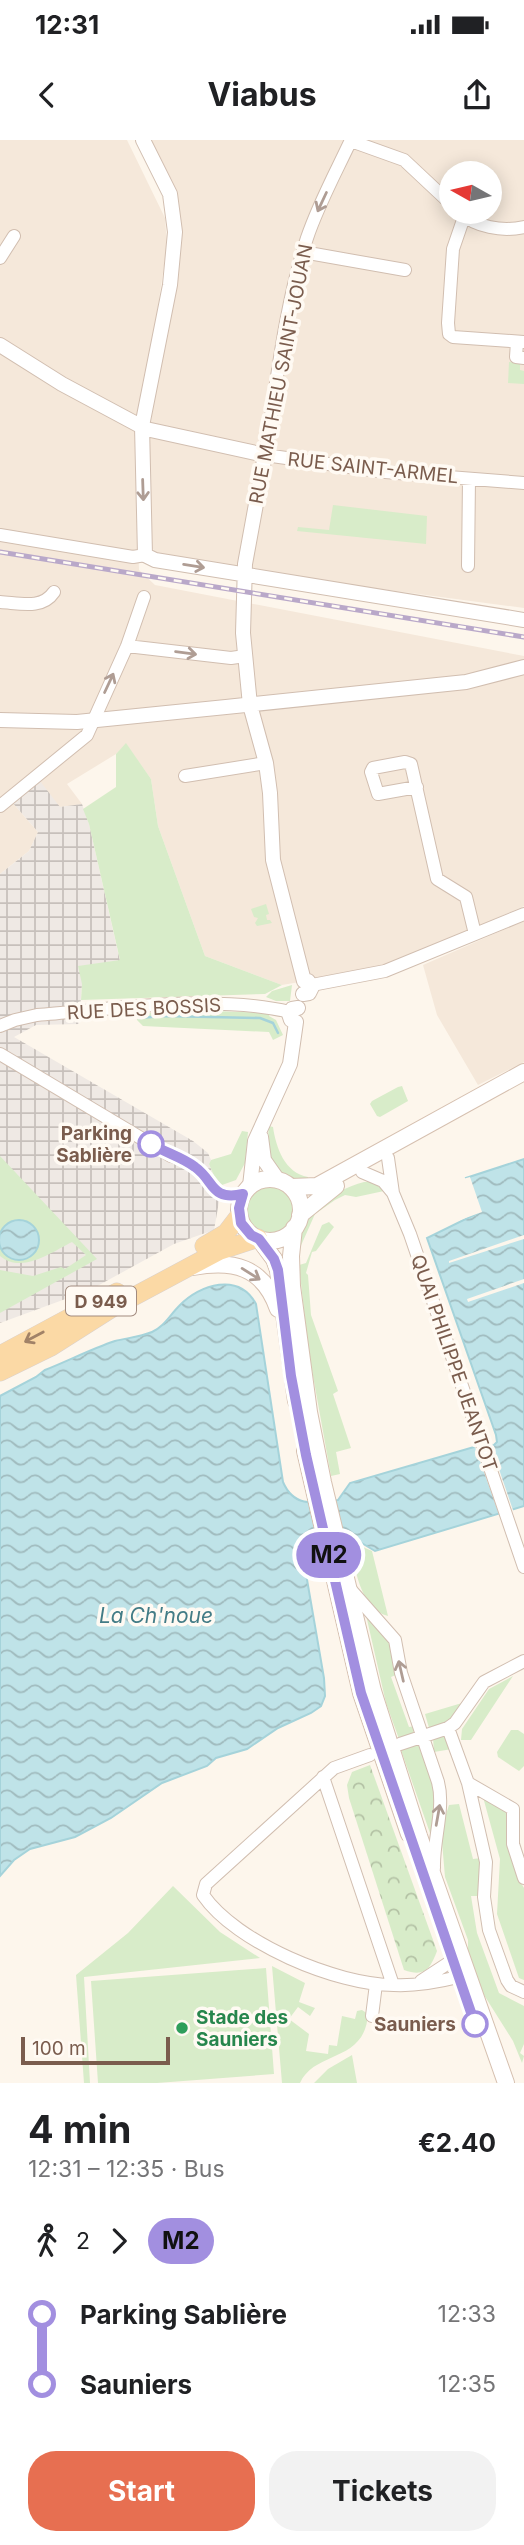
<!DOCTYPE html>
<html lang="en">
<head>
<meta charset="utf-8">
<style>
  body { margin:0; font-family:Inter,sans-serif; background:#f2f2f2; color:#202124; height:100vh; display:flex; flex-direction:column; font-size:26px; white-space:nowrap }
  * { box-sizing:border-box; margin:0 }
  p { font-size:23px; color:#757577 }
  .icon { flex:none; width:38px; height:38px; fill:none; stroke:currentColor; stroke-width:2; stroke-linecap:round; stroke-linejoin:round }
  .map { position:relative; height:1943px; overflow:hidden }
  .panel { display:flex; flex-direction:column; background:#fff; flex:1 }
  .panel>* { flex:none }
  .badge { padding:0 14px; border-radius:23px; font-size:24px; line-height:46px }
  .needle { width:46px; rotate:278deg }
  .controls { position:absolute; left:439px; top:21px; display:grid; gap:14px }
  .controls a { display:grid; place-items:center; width:63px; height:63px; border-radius:50%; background:#fff; box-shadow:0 4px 18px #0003; font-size:35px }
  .scale { position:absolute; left:21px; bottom:18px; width:149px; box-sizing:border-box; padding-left:7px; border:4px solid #7a5c4d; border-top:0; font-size:19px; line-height:24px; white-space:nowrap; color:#7a5c4d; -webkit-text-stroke:5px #fffaf3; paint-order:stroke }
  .map>.badge { position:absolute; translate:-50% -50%; box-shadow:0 0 0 4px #fff }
  .legs { display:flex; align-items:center; gap:10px; height:77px; padding:0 28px; font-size:23px }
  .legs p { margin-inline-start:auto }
  .overview { display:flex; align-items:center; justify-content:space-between; height:119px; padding:0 28px }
  h1 { font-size:38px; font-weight:700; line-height:52px }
  .primary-button { display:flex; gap:14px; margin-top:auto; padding:14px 28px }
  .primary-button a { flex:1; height:80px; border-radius:28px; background:#e76f51; color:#fff; font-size:28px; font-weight:700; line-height:80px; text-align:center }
  .primary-button a+a { background:#f2f2f2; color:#202124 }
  ul { padding:0 28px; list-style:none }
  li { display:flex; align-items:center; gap:24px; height:70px; font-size:26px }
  li i { display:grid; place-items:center; width:10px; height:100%; margin:0 9px; background:currentColor }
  li i::after { content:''; width:18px; height:18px; margin:-9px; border:5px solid; border-radius:50%; background:#fff }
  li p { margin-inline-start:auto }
  li:first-child i { background:linear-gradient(#0000 50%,currentColor 0) }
  li:last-child i { background:linear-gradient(currentColor 50%,#0000 0) }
  .status { display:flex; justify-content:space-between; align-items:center; height:49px; padding:0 35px; background:#fff; direction:ltr }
  .status svg { height:19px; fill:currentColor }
  header { display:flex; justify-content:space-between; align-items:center; height:91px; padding:0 28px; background:#fff; font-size:32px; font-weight:700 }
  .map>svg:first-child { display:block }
  .residential { fill:#f5e8da; fill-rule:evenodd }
  .industrial { fill:url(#industrial-grid) }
  .green { fill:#d8ecc9 }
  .forest { fill:url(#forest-crowns) }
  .water { fill:url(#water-waves); stroke:#a5d3da; stroke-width:2 }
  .pier { fill:#fdf6ec }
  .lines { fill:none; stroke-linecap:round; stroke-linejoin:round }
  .stream { stroke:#a5d3da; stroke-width:2.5 }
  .minor-casing { stroke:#d1beb0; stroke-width:14 }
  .tertiary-casing { stroke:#d1beb0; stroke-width:16 }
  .secondary-casing { stroke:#d6c0b0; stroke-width:18 }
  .primary-casing { stroke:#dad1cd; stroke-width:19 }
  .minor { stroke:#fff; stroke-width:12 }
  .tertiary { stroke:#fff; stroke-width:14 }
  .secondary { stroke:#fff; stroke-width:16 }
  .primary { stroke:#fbd9a5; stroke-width:18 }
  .rail-casing { stroke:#b9a8c9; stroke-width:5 }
  .rail { stroke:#fffaf3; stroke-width:2.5; stroke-dasharray:8; stroke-linecap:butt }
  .oneway { stroke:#af9d94 }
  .oneway2 { stroke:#a18267 }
  .line-1-casing { stroke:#fff; stroke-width:16 }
  .line-1 { stroke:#a28fe0; stroke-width:10 }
  .stop-1-dot { fill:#fff; stroke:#a28fe0; stroke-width:3.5 }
  .leisure-dot { fill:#2e9e5b; stroke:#fffaf3; stroke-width:2.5 }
  .labels { text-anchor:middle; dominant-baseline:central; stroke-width:7; stroke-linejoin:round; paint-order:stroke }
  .shield { fill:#fffaf3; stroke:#a28b7f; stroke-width:2 }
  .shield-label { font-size:18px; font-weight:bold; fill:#7a5c4d }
  .street-label { font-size:19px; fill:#7a5c4d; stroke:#fffaf3 }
  .stop-label { font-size:19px; font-weight:bold; fill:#7a5c4d; stroke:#fffaf3; text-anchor:end }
  .leisure-label { font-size:19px; font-weight:bold; fill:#27864d; stroke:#fffaf3; text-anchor:start }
  .water-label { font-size:21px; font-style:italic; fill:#437c86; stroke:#fffaf3 }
</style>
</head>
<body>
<div class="status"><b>12:31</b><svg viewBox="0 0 49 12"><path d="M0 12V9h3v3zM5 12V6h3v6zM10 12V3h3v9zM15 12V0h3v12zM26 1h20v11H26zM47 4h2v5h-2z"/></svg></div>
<header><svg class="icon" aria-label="back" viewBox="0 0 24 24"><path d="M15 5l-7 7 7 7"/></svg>Viabus<svg class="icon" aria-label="share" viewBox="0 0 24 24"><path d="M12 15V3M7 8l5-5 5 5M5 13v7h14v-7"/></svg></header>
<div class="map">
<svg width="524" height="1943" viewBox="0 0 524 1943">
  <defs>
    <pattern id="industrial-grid" width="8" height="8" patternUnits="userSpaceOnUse" patternTransform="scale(1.75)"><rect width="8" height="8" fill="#efe9e4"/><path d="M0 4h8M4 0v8" fill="none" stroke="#c7c0bb"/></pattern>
    <pattern id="forest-crowns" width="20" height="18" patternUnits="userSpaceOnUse" patternTransform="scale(1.75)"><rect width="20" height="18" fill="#d8ecc9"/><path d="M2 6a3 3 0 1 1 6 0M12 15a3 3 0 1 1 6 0" fill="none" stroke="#b4c2a5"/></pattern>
    <pattern id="water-waves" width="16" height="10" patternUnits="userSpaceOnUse" patternTransform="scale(1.75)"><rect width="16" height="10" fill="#bfe3e8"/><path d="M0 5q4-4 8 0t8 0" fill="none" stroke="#a0bbbe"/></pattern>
  </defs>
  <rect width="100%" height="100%" fill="#fdf6ec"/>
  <!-- residential -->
  <path class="residential" d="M0,0H127L165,78L167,105L141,282L142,286L135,299L139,430L155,445L524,516V766L388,827L282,845L205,816L158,686L151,639L126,604L116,614L67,644L82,664L60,667L12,662L38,692L29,711L0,734Z
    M148,0H524V468L239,430L158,415L152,408L148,304L158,229L181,105ZM452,33H490V72H452Z
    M524,781V922L478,945L437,875L423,825Z"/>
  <!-- industrial -->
  <path class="industrial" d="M40,641L60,667L82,664L89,684L120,821L108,822L82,844L79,884L36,885L14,897L193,1001L208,1013L211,1020L209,1024L215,1038L222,1045L214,1090L174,1104L90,1150L0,1183V734L29,711L38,692L12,662Z"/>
  <!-- green -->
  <path class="green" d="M509,222L520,223V230L524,231V244L508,243Z
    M333,365L427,376L426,404L297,391L298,387L329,390Z
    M126,603L151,639L158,686L205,816L282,845L265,854L81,860L82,844L78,826L120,820L89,684L83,669L116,647V614Z
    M266,764L269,774L266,775L267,780H270L272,783L257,786L255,783L258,778L254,777L251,769Z
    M292,845L290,861H276L266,857L272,851Z
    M185,870L270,873L269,876L276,880L283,895L273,900L269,892L143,886L137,880L139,874Z
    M402,946L408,961L380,977L377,976L370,964L372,961L398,947Z
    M269,986L273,987C276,1008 285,1033 308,1037V1041C271,1036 265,1021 269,986Z
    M242,991L248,992L245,1023L236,1040L222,1045L215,1038L209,1024L211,1020L231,1014Z
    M0,1016L97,1119L0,1173V1130L33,1136L61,1127L65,1129L86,1115L72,1102C50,1113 22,1134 0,1116Z
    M364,1042H373L384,1051L356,1057L345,1055L335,1060L315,1074L299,1110C300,1074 331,1051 364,1042Z
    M245 1070a24 24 0 1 1 48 0a24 24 0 1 1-48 0Z
    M329,1082L334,1087L316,1111L312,1112L306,1133L308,1135L311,1175L338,1251L333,1254L351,1308L336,1312L340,1334L331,1336L308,1208L299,1125L306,1123L322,1085Z
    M349,1401L372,1411L388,1476C359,1469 355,1425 349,1401Z
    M366,1475L391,1502L398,1534L391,1537L409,1587L415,1586L413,1594L399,1599L386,1563Z
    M513,1536L471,1600H461L462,1589L489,1549Z
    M462,1563L463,1565L448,1582L429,1588L425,1574Z
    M511,1590H518L524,1594V1626L519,1631L498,1617L497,1612Z
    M446,1595L452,1609L434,1612L433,1598Z
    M420,1604L437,1657L431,1696L401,1610Z
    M483,1657L509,1672L521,1743L524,1748V1840L519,1838L497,1774L500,1719Z
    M459,1664L473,1719L481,1718V1756H471L477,1793L499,1853L524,1866V1904L520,1913L524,1916L522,1923L513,1901L484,1855L468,1814V1800L445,1737L441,1690L449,1665Z
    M173,1746L220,1792L260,1818L84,1837L90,1943H84L76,1835L128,1793Z
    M272,1826L305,1843L299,1862L315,1868L310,1876L298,1867L289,1879L309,1894L306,1911L328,1914L329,1905L337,1906L342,1876L355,1879L357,1871L362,1870L368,1874C365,1923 315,1910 300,1943H282Z
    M266,1828L274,1934L157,1943H98L91,1841Z
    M352,1915L357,1943H314L328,1929Z"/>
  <!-- forest -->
  <path class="forest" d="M370,1625L437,1811C430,1830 424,1837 404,1830L349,1658L347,1645L352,1632Z"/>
  <!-- water -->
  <path class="water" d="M524,1019V1366L375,1411L350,1396C324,1403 310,1398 305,1428L324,1538L325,1556L321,1566L311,1573L278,1588L247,1609L216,1618L207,1626L162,1643L111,1678L75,1697L30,1709L14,1720L0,1736V1256L36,1237L45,1230C68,1221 91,1209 115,1201C127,1198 140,1197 152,1192C164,1187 170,1175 179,1166C200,1144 239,1132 256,1164L283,1342C294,1368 315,1363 338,1360L350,1343L474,1307L491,1303L493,1306L497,1302L496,1295L427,1098L478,1073L466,1038Z
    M-1 1100a20 20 0 1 1 40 0a20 20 0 1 1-40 0Z"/>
  <!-- pier -->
  <path class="pier" d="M470,1037L482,1072L441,1087L474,1071L463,1039Z
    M524,1095V1099L449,1123V1121Z
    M524,1139V1143L468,1162L467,1159Z
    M489,1300L514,1373L500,1377L474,1304Z"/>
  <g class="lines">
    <!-- stream -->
    <path class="stream" d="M139,878L164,876L260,878L273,883L278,893"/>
    <defs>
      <path id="minor" d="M351,0C336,32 318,65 307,98C284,168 277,243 265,315L385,332L524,343
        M351,1L404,20L452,65
        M459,72C476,87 502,92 524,87
        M464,77L453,109L448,183L449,194L453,197L524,202
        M303,112L405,130
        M0,118L14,96
        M517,202L516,217L524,218
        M0,395L133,417L145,415
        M468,426L469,339
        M0,462C19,463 42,470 54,452
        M127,506L231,518L245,516
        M185,636L266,623
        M417,647L378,654L371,632L373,628L405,622L411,624L437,739L466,757L475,794
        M0,666L87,595L127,506L144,457
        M312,845L385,831L524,774
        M0,886L15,880L37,875C114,869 215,854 290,872
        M0,914L171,1016C181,1018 189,1022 197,1028C215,1043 211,1061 243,1054
        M388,1018L393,1053L410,1094L524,1427
        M362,1032L383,1041L393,1053
        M350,1449L395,1500L401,1533L438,1642C445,1668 433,1700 434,1728
        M448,1588L468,1643L486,1722L484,1757L489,1790L507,1840L511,1846L524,1852
        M400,1604L448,1588L455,1583L484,1542L524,1521
        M370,1615L334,1628L206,1744L203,1755C236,1803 337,1845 394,1845C415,1846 438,1842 458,1837
        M323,1637L393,1845
        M468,1643L513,1669V1704L524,1738
        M421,1841L453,1820
        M372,1876L376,1844"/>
      <path id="tertiary" d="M143,0L170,54L175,92L170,145L142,286L145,415L155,420L524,480
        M0,205L62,244L146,289L265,315L245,424L243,493L250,565L266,623L270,653L273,720L304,841
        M0,580L77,582L226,567L466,542L524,527
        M303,854L309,853L312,847L308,841H304
        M296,882L291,880L289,874L292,869L298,868
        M261,997L264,1020L278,1040
        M250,1046L255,1001L290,924L296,882"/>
      <path id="secondary" d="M239 1070a31 31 0 1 1 62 0a31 31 0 1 1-62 0Z
        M291,1047L317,1046L524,932
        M300,1075L336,1046
        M294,1088L291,1116L292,1146L309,1272L323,1342L373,1551L419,1696L506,1943
        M259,1099L274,1119L278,1130L296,1261
        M193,1127C233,1120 263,1126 278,1169
        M305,1311L361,1553L409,1694"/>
      <path id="primary" d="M204,1106L226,1093L239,1076
        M0,1215L117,1152
        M0,1232L51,1207L114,1167L219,1111L258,1098"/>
    </defs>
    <!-- minor casing -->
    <use href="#minor" class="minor-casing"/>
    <!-- tertiary casing -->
    <use href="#tertiary" class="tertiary-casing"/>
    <!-- secondary casing -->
    <use href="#secondary" class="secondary-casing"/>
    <!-- primary casing -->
    <use href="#primary" class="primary-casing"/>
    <!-- minor -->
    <use href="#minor" class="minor"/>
    <!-- tertiary -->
    <use href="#tertiary" class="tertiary"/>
    <!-- secondary -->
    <use href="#secondary" class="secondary"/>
    <!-- primary -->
    <use href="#primary" class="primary"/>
    <defs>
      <path id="rail" d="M0,412L524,497"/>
    </defs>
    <!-- rail casing -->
    <use href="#rail" class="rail-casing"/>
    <!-- rail -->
    <use href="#rail" class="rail"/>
  </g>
  <!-- one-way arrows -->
  <defs><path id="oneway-shaft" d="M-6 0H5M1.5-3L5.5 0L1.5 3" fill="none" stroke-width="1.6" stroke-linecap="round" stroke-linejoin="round" transform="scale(1.75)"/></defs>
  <g class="oneway">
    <use href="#oneway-shaft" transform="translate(322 62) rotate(115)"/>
    <use href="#oneway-shaft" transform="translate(143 350) rotate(88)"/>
    <use href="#oneway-shaft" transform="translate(194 426) rotate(9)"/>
    <use href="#oneway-shaft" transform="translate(186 513) rotate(7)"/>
    <use href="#oneway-shaft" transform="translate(109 543) rotate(-65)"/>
    <use href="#oneway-shaft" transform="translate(251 1134) rotate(32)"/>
    <use href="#oneway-shaft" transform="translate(401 1531) rotate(-103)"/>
    <use href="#oneway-shaft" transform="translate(438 1675) rotate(-80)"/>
  </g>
  <use class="oneway2" href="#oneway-shaft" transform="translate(34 1197) rotate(152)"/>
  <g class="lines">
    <defs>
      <path id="line-1" d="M151,1004C166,1013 182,1017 195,1027C215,1041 210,1061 243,1054L239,1068L241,1083L251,1095L259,1099L274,1119L278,1130L291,1236L306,1315L361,1553L475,1884"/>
    </defs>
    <!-- line-1 casing -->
    <use href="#line-1" class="line-1-casing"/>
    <!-- line-1 -->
    <use href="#line-1" class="line-1"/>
  </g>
  <!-- markers -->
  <g class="stop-1-dot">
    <circle cx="151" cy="1004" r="12"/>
    <circle cx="475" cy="1884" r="12"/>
  </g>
  <circle class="leisure-dot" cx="182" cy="1888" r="7"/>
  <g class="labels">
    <!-- shield labels -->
    <rect class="shield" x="66" y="1146.5" width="70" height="29" rx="5"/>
    <g class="shield-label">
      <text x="101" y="1161">D 949</text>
    </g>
    <!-- street labels -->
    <g class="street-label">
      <text transform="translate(281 234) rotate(-79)">RUE MATHIEU SAINT-JOUAN</text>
      <text transform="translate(373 328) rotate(6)">RUE SAINT-ARMEL</text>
      <text transform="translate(144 869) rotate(-3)">RUE DES BOSSIS</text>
      <text transform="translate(454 1223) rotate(71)">QUAI PHILIPPE JEANTOT</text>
    </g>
    <!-- stop labels -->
    <g class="stop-label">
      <text x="132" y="993">Parking<tspan x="132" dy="22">Sablière</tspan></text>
      <text x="456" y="1884">Sauniers</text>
    </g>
    <!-- leisure labels -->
    <g class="leisure-label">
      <text x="196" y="1877">Stade des<tspan x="196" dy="22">Sauniers</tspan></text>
    </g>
    <!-- water labels -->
    <g class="water-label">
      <text x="156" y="1475">La Ch'noue</text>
    </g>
  </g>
</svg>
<div class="controls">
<a><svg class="needle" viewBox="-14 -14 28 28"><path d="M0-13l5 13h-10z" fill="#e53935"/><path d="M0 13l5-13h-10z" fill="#757577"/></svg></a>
</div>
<div class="scale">100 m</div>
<b class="badge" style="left:329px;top:1415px;background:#a28fe0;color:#111">M2</b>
</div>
<section class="panel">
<div class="overview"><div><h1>4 min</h1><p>12:31 – 12:35 · Bus</p></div><b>€2.40</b></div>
<div class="legs"><svg class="icon" aria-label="walk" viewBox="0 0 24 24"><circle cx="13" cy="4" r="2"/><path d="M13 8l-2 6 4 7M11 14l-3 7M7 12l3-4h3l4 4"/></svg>2<svg class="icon" aria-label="forward" viewBox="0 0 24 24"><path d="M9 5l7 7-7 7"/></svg><b class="badge" style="background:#a28fe0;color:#111">M2</b></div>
<ul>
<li><i style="color:#a28fe0"></i><b>Parking Sablière</b><p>12:33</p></li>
<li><i style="color:#a28fe0"></i><b>Sauniers</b><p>12:35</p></li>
</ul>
<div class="primary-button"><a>Start</a><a>Tickets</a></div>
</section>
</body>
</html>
